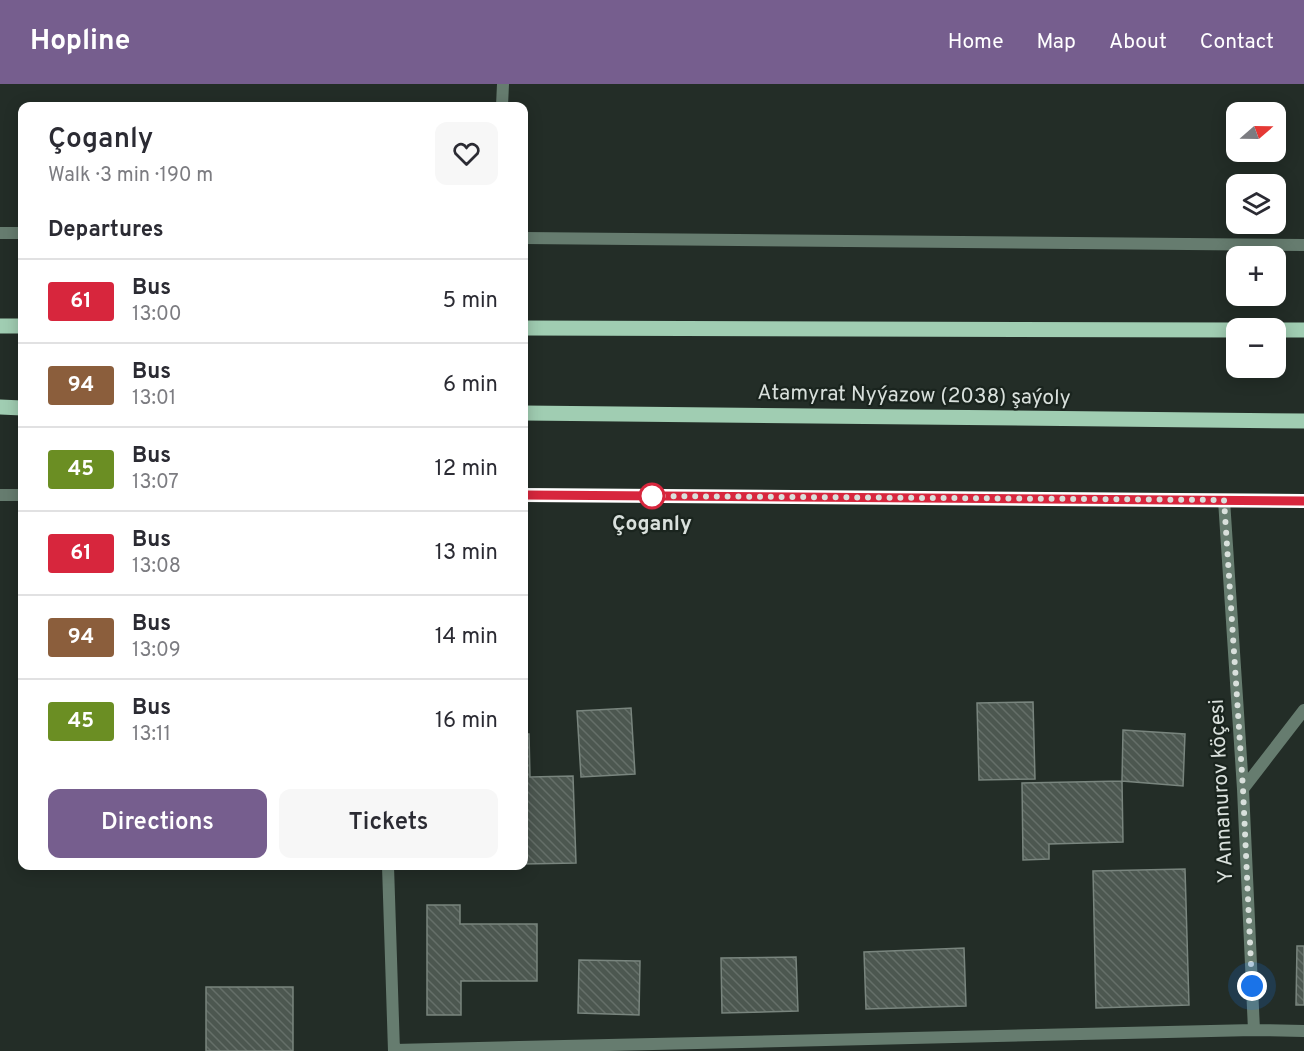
<!DOCTYPE html>
<html lang="en">
<head>
<meta charset="utf-8">
<style>
  body { margin:0; font-family:Overpass,sans-serif; background:#f7f7f7; color:#2b2b33; height:100vh; display:flex; flex-direction:column; font-size:22px; white-space:nowrap }
  * { box-sizing:border-box; margin:0 }
  p { font-size:20px; color:#7c7c81 }
  .icon { flex:none; width:33px; height:33px; fill:none; stroke:currentColor; stroke-width:2; stroke-linecap:round; stroke-linejoin:round }
  .map { position:relative; flex:1; overflow:hidden }
  .side { position:absolute; left:18px; top:18px; width:510px; height:768px; display:flex; flex-direction:column; background:#fff; border-radius:12px; box-shadow:0 3px 15px #0003 }
  .side>* { flex:none }
  .badge { padding:0 12px; border-radius:4px; font-size:21px; line-height:39px }
  .needle { width:39px; rotate:70deg }
  .fabs { position:absolute; left:1226px; top:18px; display:grid; gap:12px }
  .fabs a { display:grid; place-items:center; width:60px; height:60px; border-radius:12px; background:#fff; box-shadow:0 3px 15px #0003; font-size:30px }
  .you { position:absolute; width:30px; height:30px; margin:-15px; border:4px solid #fff; border-radius:50%; background:#1a73e8; box-shadow:0 0 0 9px #1a73e833 }
  .map>.badge { position:absolute; translate:-50% -50%; box-shadow:0 0 0 3px #fff }
  h2 { padding:0 30px; font-size:22px; line-height:54px }
  .round { display:grid; place-items:center; flex:none; width:63px; height:63px; border-radius:12px; background:#f7f7f7 }
  .overview { display:flex; align-items:center; justify-content:space-between; height:102px; padding:0 30px }
  h1 { font-size:28px; font-weight:600; line-height:45px }
  .cta { display:flex; gap:12px; margin-top:auto; padding:12px 30px }
  .cta a { flex:1; height:69px; border-radius:12px; background:#765e8e; color:#fff; font-size:24px; font-weight:600; line-height:69px; text-align:center }
  .cta a+a { background:#f7f7f7; color:#2b2b33 }
  ul { padding:0; list-style:none }
  li { display:flex; align-items:center; gap:18px; height:84px; padding:0 30px; border-top:2px solid #e1e1e2 }
  li div { flex:1 }
  li b { display:block; font-size:22px }
  li em { font-style:normal }
  li .badge { min-width:66px; font-weight:700; text-align:center }
  header { display:flex; align-items:center; gap:36px; box-sizing:border-box; height:84px; padding:0 30px; background:#765e8e; color:#fff }
  header strong { font-size:28px }
  nav { display:flex; gap:33px; margin-inline-start:auto; font-size:21px }
  .map>svg:first-child { display:block }
  .building { fill:url(#building-back-hatch); stroke:#79857e; stroke-width:1.5 }
  .lines { fill:none; stroke-linecap:round; stroke-linejoin:round }
  .street { stroke:#667c6f; stroke-width:12 }
  .primary { stroke:#a0cdb2; stroke-width:15 }
  .line-casing { stroke:#fff; stroke-width:14 }
  .line { stroke:#d7263d; stroke-width:9 }
  .walk { stroke:#d9e0dc; stroke-width:6; stroke-dasharray:0 10.8 }
  .stop-dot { fill:#fff; stroke:#d7263d; stroke-width:3 }
  .labels { text-anchor:middle; dominant-baseline:central; stroke-width:4.5; stroke-linejoin:round; paint-order:stroke }
  .street-label { font-size:21px; fill:#d9e0dc; stroke:#1a241e }
  .stop-label { font-size:21px; font-weight:bold; fill:#d9e0dc; stroke:#1a241e }
</style>
</head>
<body>
<header>
<strong>Hopline</strong>
<nav><a>Home</a><a>Map</a><a>About</a><a>Contact</a></nav>
</header>
<div class="map">
<svg width="1304" height="967" viewBox="0 0 1304 967">
  <defs>
    <pattern id="building-back-hatch" width="6" height="6" patternUnits="userSpaceOnUse" patternTransform="scale(1.5)"><rect width="6" height="6" fill="#4c5750"/><path d="M-1 5l2 2M0 0l6 6M5-1l2 2" fill="none" stroke="#656f69"/></pattern>
  </defs>
  <rect width="100%" height="100%" fill="#232d27"/>
  <!-- building -->
  <path class="building" d="M1033,618L1035,695L979,696L977,619Z
    M631,624L635,690L581,693L577,627Z
    M1123,646L1185,650L1183,702L1122,697Z
    M524,650H529L530,693L573,692L576,779L524,780Z
    M1122,697L1123,758L1049,760V775L1023,776L1022,699Z
    M1185,785L1189,921L1096,924L1093,787Z
    M427,821H460V840H537V897H461V931H427Z
    M1297,862H1304V921H1296Z
    M964,864L966,922L866,925L864,868Z
    M796,873L798,927L722,929L721,874Z
    M579,876L640,877L639,931L578,929Z
    M206,903H293V967H206Z"/>
  <g class="lines">
    <!-- street -->
    <path class="street" d="M502,22L503,0
      M0,149H22
      M524,154L1304,161
      M0,411H22
      M524,411L1304,416
      M1224,416L1243,705L1254,946L1304,947
      M1243,705L1304,626
      M388,782L394,967
      M394,966L1254,946"/>
    <!-- primary -->
    <path class="primary" d="M0,242H22
      M524,244L1236,246
      M1275,246H1304
      M0,323L22,324
      M524,329L1304,337"/>
  </g>
  <g class="lines">
    <defs>
      <path id="line" d="M524,411L1304,417"/>
    </defs>
    <!-- line casing -->
    <use href="#line" class="line-casing"/>
    <!-- line -->
    <use href="#line" class="line"/>
    <!-- walk -->
    <path class="walk" d="M652,412L1224,416L1243,705L1252,902"/>
  </g>
  <!-- markers -->
  <circle class="stop-dot" cx="652" cy="412" r="12"/>
  <g class="labels">
    <!-- street labels -->
    <g class="street-label">
      <text transform="translate(914 312) rotate(1)">Atamyrat Nyýazow (2038) şaýoly</text>
      <text transform="translate(1222 707) rotate(-93)">Y Annanurov köçesi</text>
    </g>
    <!-- stop labels -->
    <g class="stop-label">
      <text x="652" y="440">Çoganly</text>
    </g>
  </g>
</svg>
<div class="fabs">
<a><svg class="needle" viewBox="-14 -14 28 28"><path d="M0-13l5 13h-10z" fill="#e53935"/><path d="M0 13l5-13h-10z" fill="#7c7c81"/></svg></a>
<a><svg class="icon" aria-label="layers" viewBox="0 0 24 24"><path d="M12 4l9 5-9 5-9-5zM3 14l9 5 9-5"/></svg></a>
<a>+</a>
<a>−</a>
</div>
<div class="you" style="left:1252px;top:902px"></div>
<section class="side">
<div class="overview"><div><h1>Çoganly</h1><p>Walk · 3 min · 190 m</p></div><a class="round"><svg class="icon" aria-label="heart" viewBox="0 0 24 24"><path d="M12 20l-8-8c-3-5 5-10 8-4 3-6 11-1 8 4z"/></svg></a></div>
<h2>Departures</h2>
<ul>
<li><span class="badge" style="background:#d7263d;color:#fff">61</span><div><b>Bus</b><p>13:00</p></div><em>5 min</em></li>
<li><span class="badge" style="background:#8b5e3c;color:#fff">94</span><div><b>Bus</b><p>13:01</p></div><em>6 min</em></li>
<li><span class="badge" style="background:#6b8e23;color:#fff">45</span><div><b>Bus</b><p>13:07</p></div><em>12 min</em></li>
<li><span class="badge" style="background:#d7263d;color:#fff">61</span><div><b>Bus</b><p>13:08</p></div><em>13 min</em></li>
<li><span class="badge" style="background:#8b5e3c;color:#fff">94</span><div><b>Bus</b><p>13:09</p></div><em>14 min</em></li>
<li><span class="badge" style="background:#6b8e23;color:#fff">45</span><div><b>Bus</b><p>13:11</p></div><em>16 min</em></li>
</ul>
<div class="cta"><a>Directions</a><a>Tickets</a></div>
</section>
</div>
</body>
</html>
